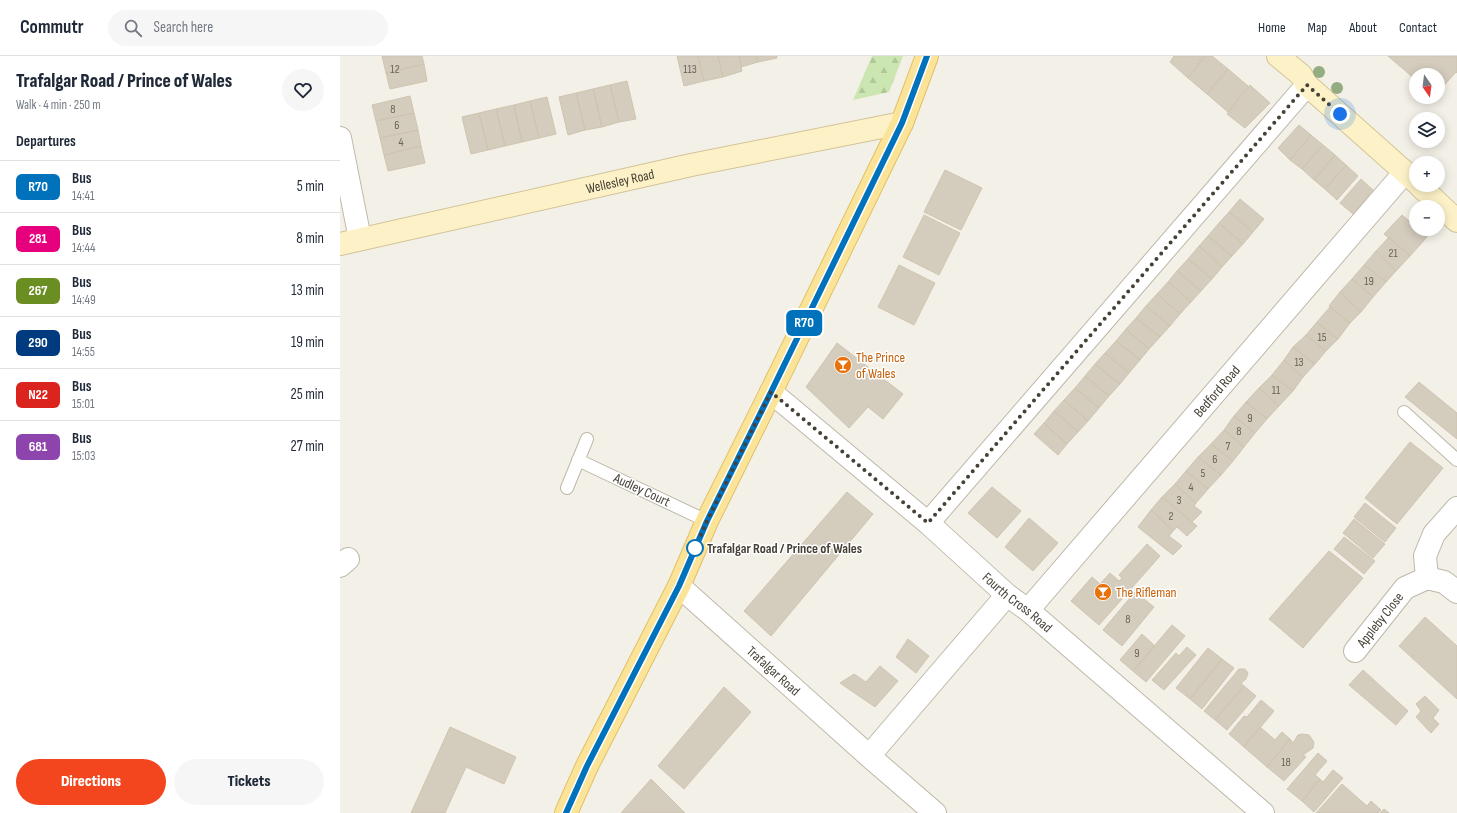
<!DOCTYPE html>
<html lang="en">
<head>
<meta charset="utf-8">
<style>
  body { margin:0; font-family:"Sofia Sans Condensed",sans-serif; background:#f6f6f7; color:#1f2937; height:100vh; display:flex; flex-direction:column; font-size:15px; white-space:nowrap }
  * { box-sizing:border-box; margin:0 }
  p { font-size:13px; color:#747a83 }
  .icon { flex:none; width:22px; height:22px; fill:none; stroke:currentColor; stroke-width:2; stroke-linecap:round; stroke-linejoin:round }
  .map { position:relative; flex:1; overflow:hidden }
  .details { display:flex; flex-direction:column; background:#fff; width:340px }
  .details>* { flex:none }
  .badge { padding:0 8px; border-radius:6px; font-size:14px; line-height:26px }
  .needle { width:26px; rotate:166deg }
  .tools { position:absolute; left:1069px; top:12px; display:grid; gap:8px }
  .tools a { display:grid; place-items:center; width:36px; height:36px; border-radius:50%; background:#fff; box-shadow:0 2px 10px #0003; font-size:20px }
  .you { position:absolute; width:20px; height:20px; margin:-10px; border:3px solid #fff; border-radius:50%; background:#1a73e8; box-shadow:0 0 0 6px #1a73e833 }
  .map>.badge { position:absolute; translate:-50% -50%; box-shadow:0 0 0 2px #fff }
  h2 { padding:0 16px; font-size:15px; line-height:36px }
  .round { display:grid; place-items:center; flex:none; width:42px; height:42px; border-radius:21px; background:#f6f6f7 }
  .overview { display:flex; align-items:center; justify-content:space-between; height:68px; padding:0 16px }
  h1 { font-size:19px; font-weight:800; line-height:30px }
  .primary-button { display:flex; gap:8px; margin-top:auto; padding:8px 16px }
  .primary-button a { flex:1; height:46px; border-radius:24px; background:#f4461e; color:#fff; font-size:16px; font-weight:800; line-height:46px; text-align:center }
  .primary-button a+a { background:#f6f6f7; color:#1f2937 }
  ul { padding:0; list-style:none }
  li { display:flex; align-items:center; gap:12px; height:52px; padding:0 16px; border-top:1px solid #e0e1e3 }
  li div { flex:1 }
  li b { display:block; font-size:15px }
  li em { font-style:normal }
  li .badge { min-width:44px; font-weight:700; text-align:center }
  header { display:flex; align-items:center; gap:24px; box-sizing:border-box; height:56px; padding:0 20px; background:#fff; border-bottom:1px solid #e0e1e3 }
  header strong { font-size:19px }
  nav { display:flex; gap:22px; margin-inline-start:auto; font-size:14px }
  .search { width:280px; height:36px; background:#f6f6f7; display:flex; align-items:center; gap:10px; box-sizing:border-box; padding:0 14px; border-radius:22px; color:#747a83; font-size:15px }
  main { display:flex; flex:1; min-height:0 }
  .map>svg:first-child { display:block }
  .forest { fill:url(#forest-firs) }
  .building { fill:#d4ccbd; stroke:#cfc4b0 }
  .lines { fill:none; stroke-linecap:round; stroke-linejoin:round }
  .lane-casing { stroke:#beb8aa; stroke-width:14 }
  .street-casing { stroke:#beb8aa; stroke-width:24 }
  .secondary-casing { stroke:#d2c498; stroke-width:24 }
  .primary-casing { stroke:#e0c168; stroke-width:24 }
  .lane { stroke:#fff; stroke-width:12 }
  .street { stroke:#fff; stroke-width:22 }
  .secondary { stroke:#fdf2c7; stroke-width:22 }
  .primary { stroke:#fbe398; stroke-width:22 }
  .tree { fill:#93ad80 }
  .line-casing { stroke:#fff; stroke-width:9 }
  .line { stroke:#0072bc; stroke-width:6 }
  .walk { stroke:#464036; stroke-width:4; stroke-dasharray:0 7.2 }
  .stop-dot { fill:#fff; stroke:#0072bc; stroke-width:2 }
  .labels { text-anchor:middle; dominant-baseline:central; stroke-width:3; stroke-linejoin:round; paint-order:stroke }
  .number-label { font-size:12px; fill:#6a6358 }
  .street-label { font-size:14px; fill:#464036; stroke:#fff }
  .food-label { font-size:14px; fill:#c56008; stroke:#fff; text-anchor:start }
  .stop-label { font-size:14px; font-weight:bold; fill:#464036; stroke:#fff; text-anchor:start }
</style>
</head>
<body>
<header>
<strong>Commutr</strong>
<div class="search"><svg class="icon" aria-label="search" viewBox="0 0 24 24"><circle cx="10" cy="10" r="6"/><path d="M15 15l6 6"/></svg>Search here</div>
<nav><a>Home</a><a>Map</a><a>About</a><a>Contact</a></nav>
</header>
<main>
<section class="details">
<div class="overview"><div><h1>Trafalgar Road / Prince of Wales</h1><p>Walk · 4 min · 250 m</p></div><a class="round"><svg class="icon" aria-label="heart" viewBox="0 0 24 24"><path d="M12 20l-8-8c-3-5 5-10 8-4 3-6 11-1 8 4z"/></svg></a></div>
<h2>Departures</h2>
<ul>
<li><span class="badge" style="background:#0072bc;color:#fff">R70</span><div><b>Bus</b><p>14:41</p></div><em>5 min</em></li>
<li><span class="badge" style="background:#e6007e;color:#fff">281</span><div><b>Bus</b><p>14:44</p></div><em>8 min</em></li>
<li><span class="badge" style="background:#6b8e23;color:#fff">267</span><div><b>Bus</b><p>14:49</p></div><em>13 min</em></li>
<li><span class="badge" style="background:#003b80;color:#fff">290</span><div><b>Bus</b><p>14:55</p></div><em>19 min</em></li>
<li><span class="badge" style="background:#dc241f;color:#fff">N22</span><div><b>Bus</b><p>15:01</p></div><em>25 min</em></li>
<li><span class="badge" style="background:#8e44ad;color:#fff">681</span><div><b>Bus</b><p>15:03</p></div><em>27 min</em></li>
</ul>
<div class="primary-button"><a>Directions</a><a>Tickets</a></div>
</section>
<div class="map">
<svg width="1117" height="757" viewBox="0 0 1117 757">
  <defs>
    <pattern id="forest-firs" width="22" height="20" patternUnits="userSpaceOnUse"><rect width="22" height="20" fill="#cce6b1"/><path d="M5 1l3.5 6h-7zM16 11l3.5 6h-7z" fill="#b1c699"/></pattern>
  </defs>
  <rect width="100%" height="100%" fill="#f3f0e7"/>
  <!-- forest -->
  <path class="forest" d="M532,0H563L549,36L513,44Z"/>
  <!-- building -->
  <path class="building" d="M42,0H82L84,8L46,17Z
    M337,0H358L364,25L344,30Z
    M358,0H378L383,21L364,25Z
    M378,0H399L402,15L383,21Z
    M399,0H416L418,6L401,11Z
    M416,0H437V2L418,6Z
    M834,0H865L848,22L830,6Z
    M865,0H872L888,13L867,38L848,22Z
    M1048,0H1117V17L1116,16L1098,36V19H1076V24Z
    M84,8L87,25L50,33L46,17Z
    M888,13L908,30L888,56L867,38Z
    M287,25L296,63L279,66L270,29Z
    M270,29L279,66L262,71L253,33Z
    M910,29L930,47L905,72L887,58Z
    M253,33L262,71L245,74L236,37Z
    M236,37L245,74L228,79L219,41Z
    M70,40L74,57L36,65L32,49Z
    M207,41L216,78L199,82L190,45Z
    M190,45L199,82L182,86L174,49Z
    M174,49L182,86L165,90L156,53Z
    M156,53L165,90L148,94L139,57Z
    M74,57L78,74L40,82L36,65Z
    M139,57L148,94L131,98L122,61Z
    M959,69L971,79L950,104L938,92Z
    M78,74L81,90L44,99L40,82Z
    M971,79L983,89L962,113L950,104Z
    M983,89L995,99L974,124L962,113Z
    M81,90L85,107L48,115L44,99Z
    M995,99L1006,109L985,133L974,124Z
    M1006,109L1018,120L997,144L985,133Z
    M605,114L642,132L621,174L584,156Z
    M1021,123L1033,134L1013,158L1000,147Z
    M900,143L924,163L913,176L889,156Z
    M889,156L913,176L903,188L879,167Z
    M584,159L620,177L599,219L563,201Z
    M1062,159L1076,171V173H1078L1087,181L1070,200L1044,178Z
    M879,167L903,188L892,200L868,180Z
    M868,180L892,200L882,211L859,190Z
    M1049,181L1070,200L1056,215L1036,195Z
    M859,190L882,211L872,223L848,203Z
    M1036,195L1056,215L1046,226L1024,209Z
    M848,203L872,223L861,235L837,215Z
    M559,209L595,227L574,269L538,251Z
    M1024,209L1046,226L1033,241L1012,223Z
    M837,215L861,235L851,246L828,226Z
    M1012,223L1033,241L1021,256L1000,236Z
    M828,226L851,246L840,258L817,238Z
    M1000,236L1021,256L1010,267L989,250Z
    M817,238L840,258L830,270L806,250Z
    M806,250L830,270L820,281L796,262Z
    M990,251L1010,267L998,283L977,266Z
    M796,262L820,281L809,293L786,273Z
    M977,266L998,283L986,295L966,279Z
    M786,273L809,293L800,304L776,285Z
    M966,279L986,295L975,308L953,291Z
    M776,285L800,304L789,317L765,297Z
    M497,287L563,338L543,363L528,351L509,372L466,331Z
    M953,291L975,308L963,321L944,304Z
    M765,297L789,317L780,328L755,308Z
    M944,304L963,321L953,335L932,319Z
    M755,308L780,328L769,340L745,320Z
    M932,319L953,335L939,350L919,332Z
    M745,320L769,340L759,352L735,332Z
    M1079,326L1117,357V383L1065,341Z
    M735,332L759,352L748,365L724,344Z
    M919,332L939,350L927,363L906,346Z
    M724,344L748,365L738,376L714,355Z
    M906,346L927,363L915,377L894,360Z
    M714,355L738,376L727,388L704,367Z
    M894,360L915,377L904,391L884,374Z
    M704,367L727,388L718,399L694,378Z
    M884,374L904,391L893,405L871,388Z
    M1070,386L1103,412L1057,468L1025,442Z
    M871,388L893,405L881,419L858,401Z
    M858,401L881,419L868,433L846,415Z
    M846,415L868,433L856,447L835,428Z
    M835,428L856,447L854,450L862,456L852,466L822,441Z
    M652,431L681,455L657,482L628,457Z
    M507,436L533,458L431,580L404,555Z
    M822,441L857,470L847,480L837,471L833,475L811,454Z
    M1025,447L1056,472L1045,486L1014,461Z
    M811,454L833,475L829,480L842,490L833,499L798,471Z
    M689,462L718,487L693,515L665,491Z
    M1014,463L1045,488L1033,502L1003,477Z
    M1004,481L1035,505L1024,518L994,493Z
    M807,488L820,500L759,569L731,545L752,521L760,528L770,517L779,525L782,522L779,519Z
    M989,495L1023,522L963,592L929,563Z
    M795,536L814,551L782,590L763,574Z
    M1085,561L1117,590V643L1059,590Z
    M832,569L845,580L806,626L793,615Z
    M802,578L815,590L793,615L780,604Z
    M568,583L589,600L576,617L556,601Z
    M847,591L856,599L824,634L812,624L836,597L839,600Z
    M868,592L882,603L850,643L836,632Z
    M882,603L894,612L862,653L850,643Z
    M540,610L558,625L535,651L500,627L514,618L526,626Z
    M899,613H905L908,617L906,623L901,627L904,630L875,664L864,655Z
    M1023,614L1068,655L1056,669L1009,629Z
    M904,630L916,640L887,674L875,664Z
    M384,631L411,656L344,733L318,710Z
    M1085,640L1099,654L1093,662L1099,668L1091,677L1076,661L1081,655L1076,648Z
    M921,644L934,655L904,691L889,678L904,660L907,661Z
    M110,671L176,701L164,728L126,711L105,757H71Z
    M920,671L935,684L942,676L950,683L927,711L904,691Z
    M962,678L969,679L974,686L973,692L963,699L966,701L944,725L927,711L950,683L953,687L958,679Z
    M978,697L987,705L975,719L980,723L962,745L947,733Z
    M993,714L1003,722L974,756L962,745L980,723L983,726Z
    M311,723L345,757H281Z
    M1002,728L1027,750L1031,745L1041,754L1038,757H976Z
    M1044,753L1049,757H1040Z"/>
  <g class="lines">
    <defs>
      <path id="lane" d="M1064,356L1117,404
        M238,404L367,465
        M227,432L247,383"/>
      <g id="street">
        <path d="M0,82L20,183"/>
        <path id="s1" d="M431,336L588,467L667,539L688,554L923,757"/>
        <path d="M588,467L967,29"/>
        <path d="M0,510L8,503"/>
        <path d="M1087,522L1104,526L1117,536"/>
        <path id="s2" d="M339,530L529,700L595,757"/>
        <path id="s3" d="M688,554L1065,116"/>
        <path id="s4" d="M1015,595L1065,532L1087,522L1085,500L1094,478L1117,452"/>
        <path d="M529,700L667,539"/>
      </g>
      <g id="secondary">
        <path d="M938,0L961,19L967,29L1076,126"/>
        <path d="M1079,129L1117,165"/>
        <path id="s5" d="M0,188L351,109L562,67"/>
      </g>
      <path id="primary" d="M226,757L247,710L339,530L367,465L431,336L562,67L587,0"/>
    </defs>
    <!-- lane casing -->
    <use href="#lane" class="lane-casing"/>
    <!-- street casing -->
    <use href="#street" class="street-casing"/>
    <!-- secondary casing -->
    <use href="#secondary" class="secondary-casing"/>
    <!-- primary casing -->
    <use href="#primary" class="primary-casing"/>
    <!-- lane -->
    <use href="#lane" class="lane"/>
    <!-- street -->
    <use href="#street" class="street"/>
    <!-- secondary -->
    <use href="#secondary" class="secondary"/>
    <!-- primary -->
    <use href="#primary" class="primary"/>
  </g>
  <!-- trees -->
  <g class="tree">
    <circle cx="979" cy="16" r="6"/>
    <circle cx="997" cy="32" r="6"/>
  </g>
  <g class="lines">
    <defs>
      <path id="line" d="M226,757L247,710L339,530L367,465L431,336L562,67L587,0"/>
    </defs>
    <!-- line casing -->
    <use href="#line" class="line-casing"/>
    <!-- line -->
    <use href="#line" class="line"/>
    <!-- walk -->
    <path class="walk" d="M355,492L367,465L431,336L588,467L967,29L1000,58"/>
  </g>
  <!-- icons -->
  <defs>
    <symbol id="bar-disc" viewBox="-11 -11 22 22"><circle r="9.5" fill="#e8710a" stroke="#fff"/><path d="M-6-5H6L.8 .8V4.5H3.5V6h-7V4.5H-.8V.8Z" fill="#fff"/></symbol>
  </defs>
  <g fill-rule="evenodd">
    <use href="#bar-disc" x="493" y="299" width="20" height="20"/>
    <use href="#bar-disc" x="753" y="526" width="20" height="20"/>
  </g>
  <!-- markers -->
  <circle class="stop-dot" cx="355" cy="492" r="8"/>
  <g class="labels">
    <!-- number labels -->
    <g class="number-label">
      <text x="55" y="13">12</text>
      <text x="350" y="13">113</text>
      <text x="53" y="53">8</text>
      <text x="57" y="69">6</text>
      <text x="61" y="86">4</text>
      <text x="1053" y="197">21</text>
      <text x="1029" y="225">19</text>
      <text x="982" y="281">15</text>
      <text x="959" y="306">13</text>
      <text x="936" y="334">11</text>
      <text x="910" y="362">9</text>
      <text x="899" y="375">8</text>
      <text x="888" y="390">7</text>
      <text x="875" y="403">6</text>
      <text x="863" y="417">5</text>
      <text x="851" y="431">4</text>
      <text x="839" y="444">3</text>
      <text x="831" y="460">2</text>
      <text x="788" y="563">8</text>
      <text x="797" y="597">9</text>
      <text x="946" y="706">18</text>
    </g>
    <!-- street labels -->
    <g class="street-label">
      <text stroke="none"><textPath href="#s5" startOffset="287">Wellesley Road</textPath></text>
      <text stroke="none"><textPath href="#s3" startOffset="289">Bedford Road</textPath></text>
      <text transform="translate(302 434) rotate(25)">Audley Court</text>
      <text stroke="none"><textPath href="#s1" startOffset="324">Fourth Cross Road</textPath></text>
      <text stroke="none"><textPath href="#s4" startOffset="40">Appleby Close</textPath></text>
      <text stroke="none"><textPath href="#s2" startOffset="127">Trafalgar Road</textPath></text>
    </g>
    <!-- food labels -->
    <g class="food-label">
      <text x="516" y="301">The Prince<tspan x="516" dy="16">of Wales</tspan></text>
      <text x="776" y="536">The Rifleman</text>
    </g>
    <!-- stop labels -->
    <g class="stop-label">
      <text x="367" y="492">Trafalgar Road / Prince of Wales</text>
    </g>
  </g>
</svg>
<div class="tools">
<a><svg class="needle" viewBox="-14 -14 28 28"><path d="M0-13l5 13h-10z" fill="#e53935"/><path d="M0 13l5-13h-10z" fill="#747a83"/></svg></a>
<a><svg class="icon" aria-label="layers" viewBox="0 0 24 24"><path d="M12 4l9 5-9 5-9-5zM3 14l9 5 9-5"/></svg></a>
<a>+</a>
<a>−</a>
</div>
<div class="you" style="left:1000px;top:58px"></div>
<b class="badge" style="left:464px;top:267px;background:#0072bc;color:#fff">R70</b>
</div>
</main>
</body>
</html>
